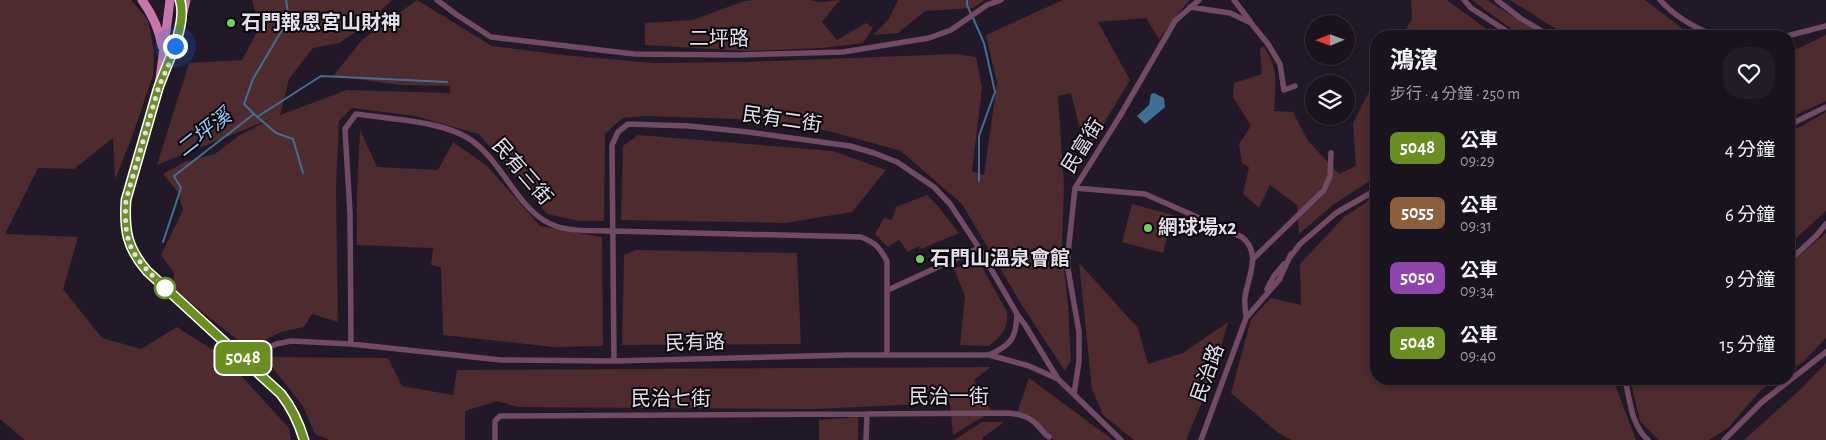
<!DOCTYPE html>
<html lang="zh-TW">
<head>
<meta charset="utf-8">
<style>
  body { margin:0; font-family:"Alegreya Sans","Noto Sans TC",sans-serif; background:#221c27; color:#f1f3f6; height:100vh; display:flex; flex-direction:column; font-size:19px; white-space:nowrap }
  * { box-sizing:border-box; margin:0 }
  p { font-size:16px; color:#9f9ea4 }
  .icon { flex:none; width:28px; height:28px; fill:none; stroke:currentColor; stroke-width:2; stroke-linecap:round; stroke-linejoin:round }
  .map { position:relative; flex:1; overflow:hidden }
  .details { position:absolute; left:1370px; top:30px; width:425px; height:355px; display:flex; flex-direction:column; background:#19131e; border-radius:20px; box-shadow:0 2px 8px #0003,0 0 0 1px #37323c }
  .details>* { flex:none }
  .badge { padding:0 10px; border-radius:8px; font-size:18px; line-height:32px }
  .needle { width:32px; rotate:269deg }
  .controls { position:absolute; left:1305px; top:15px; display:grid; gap:10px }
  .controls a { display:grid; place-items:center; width:50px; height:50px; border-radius:50%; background:#19131e; box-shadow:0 2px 8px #0003,0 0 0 1px #37323c; font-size:25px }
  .you { position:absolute; width:25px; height:25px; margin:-12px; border:4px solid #fff; border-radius:50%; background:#1a73e8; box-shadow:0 0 0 8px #1a73e833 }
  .map>.badge { position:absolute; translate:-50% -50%; box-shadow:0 0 0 2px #fff }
  .round { display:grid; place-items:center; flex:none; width:52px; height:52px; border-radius:20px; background:#221c27 }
  .head { display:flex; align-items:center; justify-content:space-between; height:85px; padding:0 20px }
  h1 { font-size:24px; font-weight:700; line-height:38px }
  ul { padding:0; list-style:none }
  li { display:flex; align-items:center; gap:15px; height:65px; padding:0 20px }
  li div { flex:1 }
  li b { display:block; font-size:19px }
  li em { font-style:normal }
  li .badge { min-width:55px; font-weight:700; text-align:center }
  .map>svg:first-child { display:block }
  .green { fill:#4e2b2e }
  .water { fill:#3e7093 }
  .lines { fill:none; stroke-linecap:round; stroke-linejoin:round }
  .stream { stroke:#3e7093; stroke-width:2 }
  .minor { stroke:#714b63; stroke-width:5.5 }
  .primary { stroke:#c577aa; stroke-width:9 }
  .line-casing { stroke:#fff; stroke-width:11 }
  .line { stroke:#6b8e23; stroke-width:8 }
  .walk { stroke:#e3dee9; stroke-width:5; stroke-dasharray:0 9 }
  .poi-dot { fill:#70d35f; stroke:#09060c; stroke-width:2 }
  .stop-dot { fill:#fff; stroke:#6b8e23; stroke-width:2.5 }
  .labels { text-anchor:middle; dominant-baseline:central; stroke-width:4; stroke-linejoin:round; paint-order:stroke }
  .poi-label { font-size:20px; font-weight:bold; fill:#e3dee9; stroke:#09060c; text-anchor:start }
  .street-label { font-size:20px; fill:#e3dee9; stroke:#09060c }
  .water-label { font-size:21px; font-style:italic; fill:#8fcaf5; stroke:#09060c }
</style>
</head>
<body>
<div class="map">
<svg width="1826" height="440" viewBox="0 0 1826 440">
  <rect width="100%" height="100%" fill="#211928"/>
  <!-- green -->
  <path class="green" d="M0,0H131L148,20L154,51L153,75L133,134L115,180L113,138L74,169L38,168L5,234L78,237L63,289L102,338L141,349L177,327L225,358L289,428L291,440H25L0,419Z
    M252,0H392L363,27L339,43L313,48L289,79L280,115L347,90L450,93V86L401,85L333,76L362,40L417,0L492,46L563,55L653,63L746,62L955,54L976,57L982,88L972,171L984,175L997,83L986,35L1063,0H1189L1159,39L1146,18L1098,22L1130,80L1086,153L1071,93L1058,96L1064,184L1062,247L1068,305L1071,360L1065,371L1023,307L962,204L901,151L829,131L737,119L646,116L622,118L605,134L604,221H579L547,214L479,134L415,116L352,108L339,121L336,187L338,322L312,314L304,327L281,332L248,348L173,289L174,273L161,255L183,210L178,192L163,174L185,162L215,154L240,135L273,118L157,165L189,63L242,60L259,28Z
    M755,0H810L820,2L840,0L822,22L837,40L866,23L873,28L863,43L822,48L747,51L645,45V23L693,20L744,1Z
    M898,0H985L973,8L925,11L898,33L873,35L889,19Z
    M1411,0H1447L1496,36H1402L1412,19Z
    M1472,0H1487L1544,36H1521Z
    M1510,0H1645L1692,36H1567Z
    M1826,35V101L1789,118V49H1797Z
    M1263,46C1280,69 1275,84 1274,111L1293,112L1308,141L1339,174L1356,166L1353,123L1376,78V177L1334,204L1299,234L1297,205L1270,185L1259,208L1243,194L1249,167L1242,163L1239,144L1251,126L1233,97L1234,83L1262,74L1260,49Z
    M1826,112V211L1789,245V132L1802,126Z
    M360,130L377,167L438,170L453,142L486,165L540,226L602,237L603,346L553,347L443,335L441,267L431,265L433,248L357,245V193Z
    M638,135L833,151L886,170L852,212L785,223L621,220L623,146Z
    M927,195L937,205L959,233L921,249L919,246L908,252L899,240L888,247L875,234L884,218L892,220L896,207Z
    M1376,196V379H1613L1636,440H1292L1277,432L1231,393L1251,319L1271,298L1301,305L1300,264L1344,217Z
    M1132,204L1173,215L1163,253L1122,242Z
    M1826,233V338L1803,362L1789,371V264Z
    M636,250L797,253L801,344L622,345L624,255Z
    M977,258L1007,312C1009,329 1001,336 989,346L960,345L965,296L954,269Z
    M1079,263L1138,328L1148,364L1183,353L1228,322L1212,378L1186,440H1134L1103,415L1092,389Z
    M264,357L388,358L402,386L453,395L457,370L991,367L974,380L985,402L992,411L953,435L950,403L813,409L518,407L497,401L465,411V440H330L315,434L303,406Z
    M1826,363V440H1744L1803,387Z
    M1029,378L1113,440H1054L1017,413Z
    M1630,379H1777L1761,390L1728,428L1709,440H1659L1640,421Z
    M858,417V440H819V420Z
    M982,422H1004L982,438L983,440H954Z"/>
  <!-- water -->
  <path class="water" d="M1154,93L1164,98L1165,107L1145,124L1137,116L1149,105L1151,94Z"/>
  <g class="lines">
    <!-- stream -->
    <path class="stream" d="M967,0V5L971,14
      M973,18L984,43L995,92L979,136V181
      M254,114L276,133L293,139L303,173
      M257,117L321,76L447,82
      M163,242L181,188L174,176L254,114L244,104L253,79L289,18L286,0"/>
    <!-- minor -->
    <path class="minor" d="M437,0L457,15L491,37L634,54L739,55L843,52L929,38L951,30L987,5L1001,0
      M1234,0L1250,21
      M1464,0L1471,8L1514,36
      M1497,0L1520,18L1550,36
      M1660,0C1675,17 1695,28 1716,36
      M1190,7L1230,13L1251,23L1268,44L1280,64L1284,90L1295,86
      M1787,36L1826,26
      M1789,125L1826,107
      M1075,188L1145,194L1242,237C1262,253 1248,277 1245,297C1244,304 1246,311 1246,318
      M1290,257L1300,244L1336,213L1376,190
      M1253,259L1324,190L1330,176L1331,153
      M1789,261L1816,236L1826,224
      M1267,289L1274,276L1284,264
      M888,290L979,248
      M351,344L350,213L345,129L356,114C390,119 444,121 471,140C501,161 516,204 545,221C564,233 591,230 612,231L861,237C876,243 879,247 887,261V354
      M989,355C1011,345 1016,339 1017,314
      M614,361L612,145L618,132L628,124L689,126L748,132L850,146L874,153L897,162L934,187L950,204L979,248L1017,314L1025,325L1058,379
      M247,362L262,351L276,344L291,341L351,344L501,360L614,361L849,355H989L1029,366L1058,379L1121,440
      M1625,379C1630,400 1631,425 1648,440
      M1074,394L1079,361V332L1068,269V253L1075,188L1120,116L1175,21L1199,0
      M495,440V421L500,416L867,414
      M866,440L867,414L1007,413C1019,414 1029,416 1037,425C1042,429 1043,434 1049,437
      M1201,440L1246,318L1279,280L1291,254
      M1724,440L1762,402L1826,352"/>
    <!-- primary -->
    <path class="primary" d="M142,0C152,14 159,28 162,46
      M170,0L159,87L126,200C124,230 127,248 147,271L281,394C292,408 299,423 304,440
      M164,75L175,46L186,0"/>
  </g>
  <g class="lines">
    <defs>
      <path id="line" d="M180,0C188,25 166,65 158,89C147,126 137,163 126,200C124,230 127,248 147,271L281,394C292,408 299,423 304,440"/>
    </defs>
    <!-- line casing -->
    <use href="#line" class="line-casing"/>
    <!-- line -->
    <use href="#line" class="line"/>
    <!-- walk -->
    <path class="walk" d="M165,288C133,256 123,248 126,200L159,86L169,64L175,46"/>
  </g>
  <!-- markers -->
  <g class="poi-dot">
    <circle cx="231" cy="23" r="5"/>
    <circle cx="1148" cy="228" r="5"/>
    <circle cx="920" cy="259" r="5"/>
  </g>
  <circle class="stop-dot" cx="165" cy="288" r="10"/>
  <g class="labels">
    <!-- poi labels -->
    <g class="poi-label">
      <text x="241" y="23">石門報恩宮山財神</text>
      <text x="1158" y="228">網球場x2</text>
      <text x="930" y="259">石門山溫泉會館</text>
    </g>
    <!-- street labels -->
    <g class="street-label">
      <text x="719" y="39">二坪路</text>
      <text transform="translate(782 120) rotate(8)">民有二街</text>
      <text transform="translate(1083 146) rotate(-58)">民富街</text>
      <text transform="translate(522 172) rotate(49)">民有三街</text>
      <text transform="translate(695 343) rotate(-2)">民有路</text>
      <text transform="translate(1208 373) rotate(-70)">民治路</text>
      <text x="949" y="397">民治一街</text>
      <text x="671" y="399">民治七街</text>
    </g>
    <!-- water labels -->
    <g class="water-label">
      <text transform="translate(204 133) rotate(-38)">二坪溪</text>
    </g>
  </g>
</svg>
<div class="controls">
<a><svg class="needle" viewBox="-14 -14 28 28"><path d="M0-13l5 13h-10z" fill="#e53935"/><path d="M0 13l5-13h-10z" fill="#9f9ea4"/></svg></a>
<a><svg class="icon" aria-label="layers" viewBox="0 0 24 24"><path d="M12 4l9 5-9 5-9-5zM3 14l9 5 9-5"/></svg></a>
</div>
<div class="you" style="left:175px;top:46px"></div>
<b class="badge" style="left:243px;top:358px;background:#6b8e23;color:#fff">5048</b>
<section class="details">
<div class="head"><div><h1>鴻濱</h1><p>步行 · 4 分鐘 · 250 m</p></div><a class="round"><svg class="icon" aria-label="heart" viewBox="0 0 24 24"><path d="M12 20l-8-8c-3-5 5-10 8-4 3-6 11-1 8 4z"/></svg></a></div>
<ul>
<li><span class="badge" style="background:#6b8e23;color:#fff">5048</span><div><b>公車</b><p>09:29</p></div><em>4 分鐘</em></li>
<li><span class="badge" style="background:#8b5e3c;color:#fff">5055</span><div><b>公車</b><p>09:31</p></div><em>6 分鐘</em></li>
<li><span class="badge" style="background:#8e44ad;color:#fff">5050</span><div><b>公車</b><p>09:34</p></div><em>9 分鐘</em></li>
<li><span class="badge" style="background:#6b8e23;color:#fff">5048</span><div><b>公車</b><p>09:40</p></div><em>15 分鐘</em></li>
</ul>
</section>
</div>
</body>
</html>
